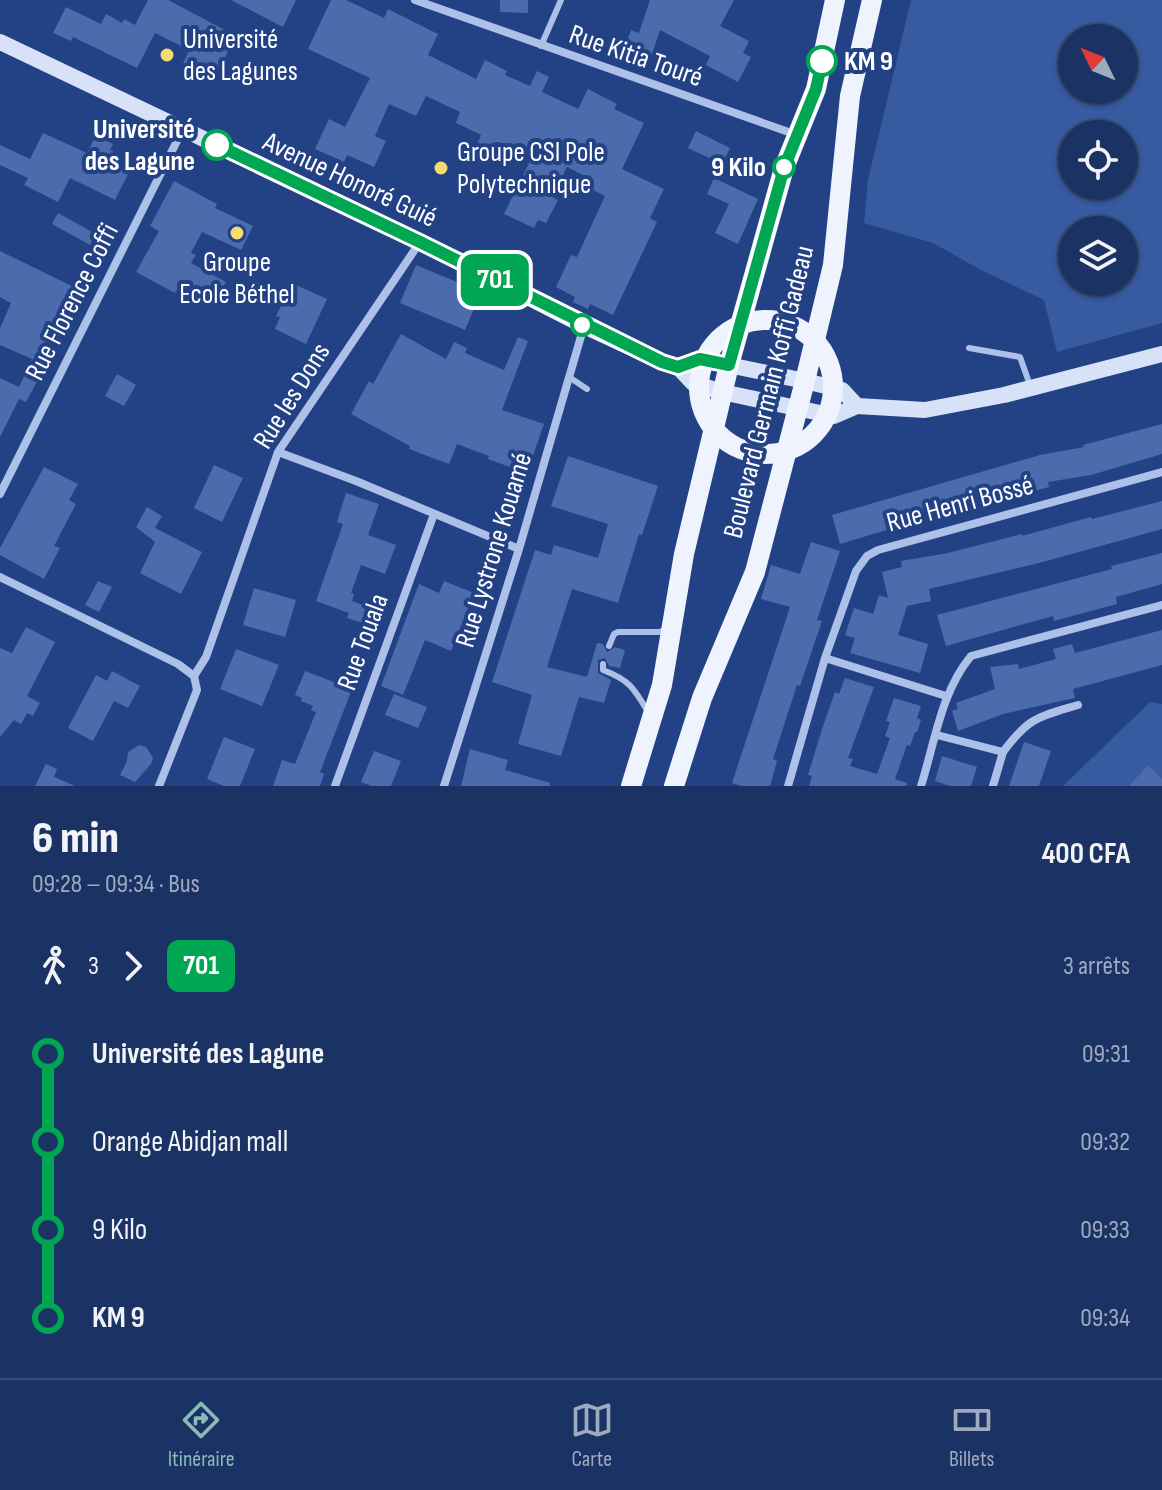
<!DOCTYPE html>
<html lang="fr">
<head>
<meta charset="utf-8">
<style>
  body { margin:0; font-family:"Sofia Sans Condensed",sans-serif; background:#273e6d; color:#f1f3f6; height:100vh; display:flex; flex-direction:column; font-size:30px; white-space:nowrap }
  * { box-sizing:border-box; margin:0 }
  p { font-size:26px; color:#9faabf }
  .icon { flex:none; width:44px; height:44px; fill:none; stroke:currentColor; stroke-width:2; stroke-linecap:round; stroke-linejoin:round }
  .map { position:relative; height:786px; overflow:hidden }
  .details { display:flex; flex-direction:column; background:#1a3264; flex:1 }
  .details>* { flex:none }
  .badge { padding:0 16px; border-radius:12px; font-size:28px; line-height:52px }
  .needle { width:52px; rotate:313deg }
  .buttons { position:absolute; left:1058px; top:24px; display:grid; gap:16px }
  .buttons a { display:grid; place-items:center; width:80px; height:80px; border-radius:50%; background:#1a3264; box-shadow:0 2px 6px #0004,0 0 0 2px #384d78; font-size:40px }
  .map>.badge { position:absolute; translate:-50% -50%; box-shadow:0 0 0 4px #fff }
  .legs { display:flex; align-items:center; gap:12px; height:88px; padding:0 32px; font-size:26px }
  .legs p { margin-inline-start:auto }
  .summary { display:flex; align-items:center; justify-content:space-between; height:136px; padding:0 32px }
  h1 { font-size:44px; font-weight:800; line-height:60px }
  ul { padding:0 32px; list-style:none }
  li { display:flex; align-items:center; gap:28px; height:88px; font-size:30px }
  li i { display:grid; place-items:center; width:12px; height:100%; margin:0 10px; background:currentColor }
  li i::after { content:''; width:20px; height:20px; margin:-10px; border:6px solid; border-radius:50%; background:#1a3264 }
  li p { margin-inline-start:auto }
  li:first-child i { background:linear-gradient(#0000 50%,currentColor 0) }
  li:last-child i { background:linear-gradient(currentColor 50%,#0000 0) }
  .dock { display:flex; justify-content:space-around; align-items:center; height:112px; border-top:2px solid #384d78; background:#1a3264; font-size:22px; color:#9faabf }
  .dock a { display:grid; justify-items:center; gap:4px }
  .dock .active { color:#8bbbb9 }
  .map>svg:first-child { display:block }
  .green { fill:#375aa1; fill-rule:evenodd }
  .building { fill:#4b6bac }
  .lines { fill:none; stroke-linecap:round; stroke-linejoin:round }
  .lane { stroke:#acc0e8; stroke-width:6 }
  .street { stroke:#acc0e8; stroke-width:8 }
  .secondary { stroke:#d7e1f7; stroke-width:16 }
  .primary { stroke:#eff3fe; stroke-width:20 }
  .line-1-casing { stroke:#fff; stroke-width:18 }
  .line-1 { stroke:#00a651; stroke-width:12 }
  .poi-dot { fill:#f3dd6f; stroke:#234285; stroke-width:3 }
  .stop-1-dot { fill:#fff; stroke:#00a651; stroke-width:4 }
  .labels { text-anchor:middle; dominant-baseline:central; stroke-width:8; stroke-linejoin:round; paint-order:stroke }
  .poi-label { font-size:28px; fill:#fff; stroke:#234285; text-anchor:start }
  .street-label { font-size:28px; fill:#fff; stroke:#234285 }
  .stop-label { font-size:28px; font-weight:bold; fill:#fff; stroke:#234285; text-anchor:end }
</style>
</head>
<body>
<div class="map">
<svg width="1162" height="786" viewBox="0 0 1162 786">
  <rect width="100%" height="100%" fill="#234285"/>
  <!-- green -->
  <path class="green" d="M911,0H1162V323L1057,352L1044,300L979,269L933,243L864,223L868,180ZM1072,38H1124V90H1072ZM1072,134H1124V186H1072ZM1072,230H1124V282H1072Z
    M1150,702L1162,704V786H1063Z"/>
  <!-- building -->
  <path class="building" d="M148,0H168L236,36L214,79L183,64L189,50L155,33L137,68L73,37L71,41L53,33L66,7L101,24L106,14L122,23L124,19L135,25Z
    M231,0H296L283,27Z
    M331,0H346L384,18L388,9L438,34L428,55L476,79L485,60L507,71L505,75L530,86L537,71L549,77L542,92L578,109L588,89L617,104L614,109L644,123L622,169L664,189L650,218L657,222L613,315L590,304L588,309L573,302L575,297L556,287L571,255L577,257L605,196L583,185L587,177L567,167L552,197L558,200L546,223L538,220L534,228L504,214L531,159L498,142H495L491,152L477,145L481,135L456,123L460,112L426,96L416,116L389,104L375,136L386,141L374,167L347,155L344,162L315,149L329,119L345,127L370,78L308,49Z
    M500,0H528V13L500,12Z
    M650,0H734L720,26L749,41L743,53L751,57L738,82L706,65L710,56L660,30L648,66L616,55L622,39L627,41L631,30L639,33Z
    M696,131L730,148L722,164L688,148Z
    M43,133L87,153L96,135L113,144L110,150L128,158L122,169L129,172L115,200L70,178L58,202L24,185L28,178L0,165V145L30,159Z
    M714,178L758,199L738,244L715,233L729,204L707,194Z
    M174,181L217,204L215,208L253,226L241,250L202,232L191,253L196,255L191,263L226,282L214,305L179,286L175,293L136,272L159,231L150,226Z
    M58,213L96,234L90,245L52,224Z
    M0,251L76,288L54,335L58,337L52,354L26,402L19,399L0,437V378L19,387L32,359L0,345V328L11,303L0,297Z
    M416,265L481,292L465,330L400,303Z
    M296,285L327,299L306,344L275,329L280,317L276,316L287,294L291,296Z
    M401,334L446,359L454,342L467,348L465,353L504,370L518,337L528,341L502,410L544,424L527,473L488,459L489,456L457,444L449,464L409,449L410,446L351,414L369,381L373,384Z
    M117,374L136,385L124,406L105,396Z
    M1162,424V454L1091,475L1048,482L1049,487L914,524L913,522L840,544L832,515L1040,455L1084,447L1083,445Z
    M568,456L658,486L642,535L639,534L618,603L572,589L547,667L587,677L597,643L603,644L607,652L615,647L625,650L620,668L609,666L605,658L598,660V673L611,680L604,703L579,697L561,756L518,744L532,695L492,682L535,550L551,555L554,545L598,558L608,524L551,506Z
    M214,465L243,478L222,522L194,508Z
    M44,467L78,484L69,500L76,504L54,546L60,548L44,579L0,555V548Z
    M346,493L379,504L368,535L396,545L385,574L361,565L351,593L354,594L352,601L383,612L378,628L347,618L349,613L316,601L343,524L337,522Z
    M1162,501V529L1039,563L929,589L931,601L907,606L898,635L928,644L920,673L850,653L855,638L845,635L854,608L873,614L879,595L888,598L882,572L902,567L901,561L948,553L1022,534V536L1091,517L1092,519Z
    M147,507L162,516L155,528L202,552L181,594L140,573L155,542L136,527Z
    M811,542L840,551L817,620L822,621L800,686L797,685L773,759L777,761L770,786H741L732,783L790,607L761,599L771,565L800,574Z
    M1162,553V584L1116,597L1117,604L1054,621L1053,616L946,646L937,615L1112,569L1111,566Z
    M98,581L112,587L99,612L85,605Z
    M444,581L474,593L451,651L425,640L403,695L381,686L419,584L439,593Z
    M254,588L296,600L285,637L243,625Z
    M26,627L55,642L27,696L40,703L33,716L27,713L21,724L14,720L0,737V648L12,653Z
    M1162,630V665L1073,689L1075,698L1003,714L958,731L952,711L958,709L956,703L995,689L990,667L1018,664L1019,669L1056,659L1053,649L1072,644L1075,653Z
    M236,649L279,665L262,706L220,689Z
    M112,671L140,686L128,708L114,701L93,741L68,728L96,675L107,681Z
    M305,671L352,689L320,772L324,774L320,786H273L282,760L295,764L316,712L311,710L313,706L301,701L302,698L295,695Z
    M845,678L874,687L848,758L853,759L850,766L877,774L890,738L885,736L890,722L886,721L894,698L921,706L917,718L921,720L917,732H915L910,746L907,745L895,779L907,783L906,786H809L812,776L808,775L822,729L835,692L839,694Z
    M394,694L427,707L418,728L385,715Z
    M224,737L255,749L240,786H224L207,779Z
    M1024,742L1051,751L1039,786H1009Z
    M139,745L146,747L153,758L151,764L135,782L120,775L127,761L128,752Z
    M470,749L508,760L505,770L550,783V786H461Z
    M374,751L401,761L391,786H372L361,782Z
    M942,756L977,767L971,786H950L935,781Z
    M46,764L57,769L54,777L75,786H35Z
    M1148,765L1162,779V786H1129Z"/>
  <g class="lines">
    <!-- lane -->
    <path class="lane" d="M541,46L561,0
      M969,348L1020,357L1031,388
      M569,377L587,389
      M609,646L614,634L618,632H660L667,628
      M603,664V670C629,680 633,687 647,710"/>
    <!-- street -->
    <path class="street" d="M415,0L797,135
      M278,452L356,481L519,549
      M0,494L183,129
      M0,577L178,664L194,676L197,690L159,786
      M825,658L946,696
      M194,676L206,657L278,452L420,242
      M937,735L1003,752L993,786
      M1003,752C1029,717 1038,717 1078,705
      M335,786L434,514
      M444,786L519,549L584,326
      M788,786L825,658L856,571L867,556L878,550L1162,472
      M921,786C935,742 941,692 971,656L1162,605"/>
    <!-- secondary -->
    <path class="secondary" d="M0,42L420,242L584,326L662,362L678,367L693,383L722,392L834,416L857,406L925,410L1004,395L1162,354
      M678,367L700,359L805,381L842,390L857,406"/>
    <!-- primary -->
    <path class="primary" d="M699 387a67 67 0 1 1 134 0a67 67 0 1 1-134 0Z
      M631,786L662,685L684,554L729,365L784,168L816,89L835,0
      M674,786L702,698L755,572L805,381L833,265L850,96L872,0"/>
  </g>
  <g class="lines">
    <defs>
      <path id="line-1" d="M217,145L420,242L662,362L678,367L700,359L729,365L784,168L816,89L822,61"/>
    </defs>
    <!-- line-1 casing -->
    <use href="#line-1" class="line-1-casing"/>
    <!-- line-1 -->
    <use href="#line-1" class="line-1"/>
  </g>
  <!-- markers -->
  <g class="poi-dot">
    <circle cx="167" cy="55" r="8"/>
    <circle cx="441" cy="168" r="8"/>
    <circle cx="237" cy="233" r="8"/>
  </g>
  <g class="stop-1-dot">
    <circle cx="822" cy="61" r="14"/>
    <circle cx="217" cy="145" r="14"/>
    <circle cx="784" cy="167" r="10"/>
    <circle cx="582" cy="325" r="10"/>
  </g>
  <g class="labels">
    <!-- poi labels -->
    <g class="poi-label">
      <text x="183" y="39">Université<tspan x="183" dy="32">des Lagunes</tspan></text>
      <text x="457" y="152">Groupe CSI Pole<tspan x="457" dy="32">Polytechnique</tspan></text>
      <text x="237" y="262" text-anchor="middle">Groupe<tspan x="237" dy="32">Ecole Béthel</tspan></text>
    </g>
    <!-- street labels -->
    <g class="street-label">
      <text transform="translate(636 56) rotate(19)">Rue Kitia Touré</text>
      <text transform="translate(350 180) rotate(25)">Avenue Honoré Guié</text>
      <text transform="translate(72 302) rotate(-63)">Rue Florence Coffi</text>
      <text transform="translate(769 392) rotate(-76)">Boulevard Germain Koffi Gadeau</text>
      <text transform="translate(292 396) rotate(-58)">Rue les Dons</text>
      <text transform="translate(960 504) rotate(-15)">Rue Henri Bossé</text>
      <text transform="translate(494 550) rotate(-73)">Rue Lystrone Kouamé</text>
      <text transform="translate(363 642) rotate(-70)">Rue Touala</text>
    </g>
    <!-- stop labels -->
    <g class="stop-label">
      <text x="844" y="61" text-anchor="start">KM 9</text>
      <text x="195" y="129">Université<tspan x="195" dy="32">des Lagune</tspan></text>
      <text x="766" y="167">9 Kilo</text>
    </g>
  </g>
</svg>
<div class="buttons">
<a><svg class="needle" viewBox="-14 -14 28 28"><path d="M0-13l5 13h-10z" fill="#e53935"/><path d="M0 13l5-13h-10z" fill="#9faabf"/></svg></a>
<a><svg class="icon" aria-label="locate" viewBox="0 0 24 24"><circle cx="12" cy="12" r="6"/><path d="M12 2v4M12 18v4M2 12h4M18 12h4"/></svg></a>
<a><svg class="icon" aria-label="layers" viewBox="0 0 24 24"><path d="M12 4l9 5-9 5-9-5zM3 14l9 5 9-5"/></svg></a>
</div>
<b class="badge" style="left:495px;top:280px;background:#00a651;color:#fff">701</b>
</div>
<section class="details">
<div class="summary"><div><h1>6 min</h1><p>09:28 – 09:34 · Bus</p></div><b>400 CFA</b></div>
<div class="legs"><svg class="icon" aria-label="walk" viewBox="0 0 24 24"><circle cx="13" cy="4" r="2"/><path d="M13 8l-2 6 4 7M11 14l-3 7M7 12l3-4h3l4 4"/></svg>3<svg class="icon" aria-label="forward" viewBox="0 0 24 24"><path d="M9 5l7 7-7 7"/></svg><b class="badge" style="background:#00a651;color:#fff">701</b><p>3 arrêts</p></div>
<ul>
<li><i style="color:#00a651"></i><b>Université des Lagune</b><p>09:31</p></li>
<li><i style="color:#00a651"></i><span>Orange Abidjan mall</span><p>09:32</p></li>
<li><i style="color:#00a651"></i><span>9 Kilo</span><p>09:33</p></li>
<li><i style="color:#00a651"></i><b>KM 9</b><p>09:34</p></li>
</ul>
</section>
<nav class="dock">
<a class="active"><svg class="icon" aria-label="directions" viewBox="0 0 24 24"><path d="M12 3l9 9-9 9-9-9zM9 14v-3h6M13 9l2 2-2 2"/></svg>Itinéraire</a>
<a><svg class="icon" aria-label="map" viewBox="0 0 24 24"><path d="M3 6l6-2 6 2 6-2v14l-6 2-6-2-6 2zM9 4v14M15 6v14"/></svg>Carte</a>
<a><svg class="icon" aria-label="tickets" viewBox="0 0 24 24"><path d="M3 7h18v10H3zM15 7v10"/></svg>Billets</a>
</nav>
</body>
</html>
